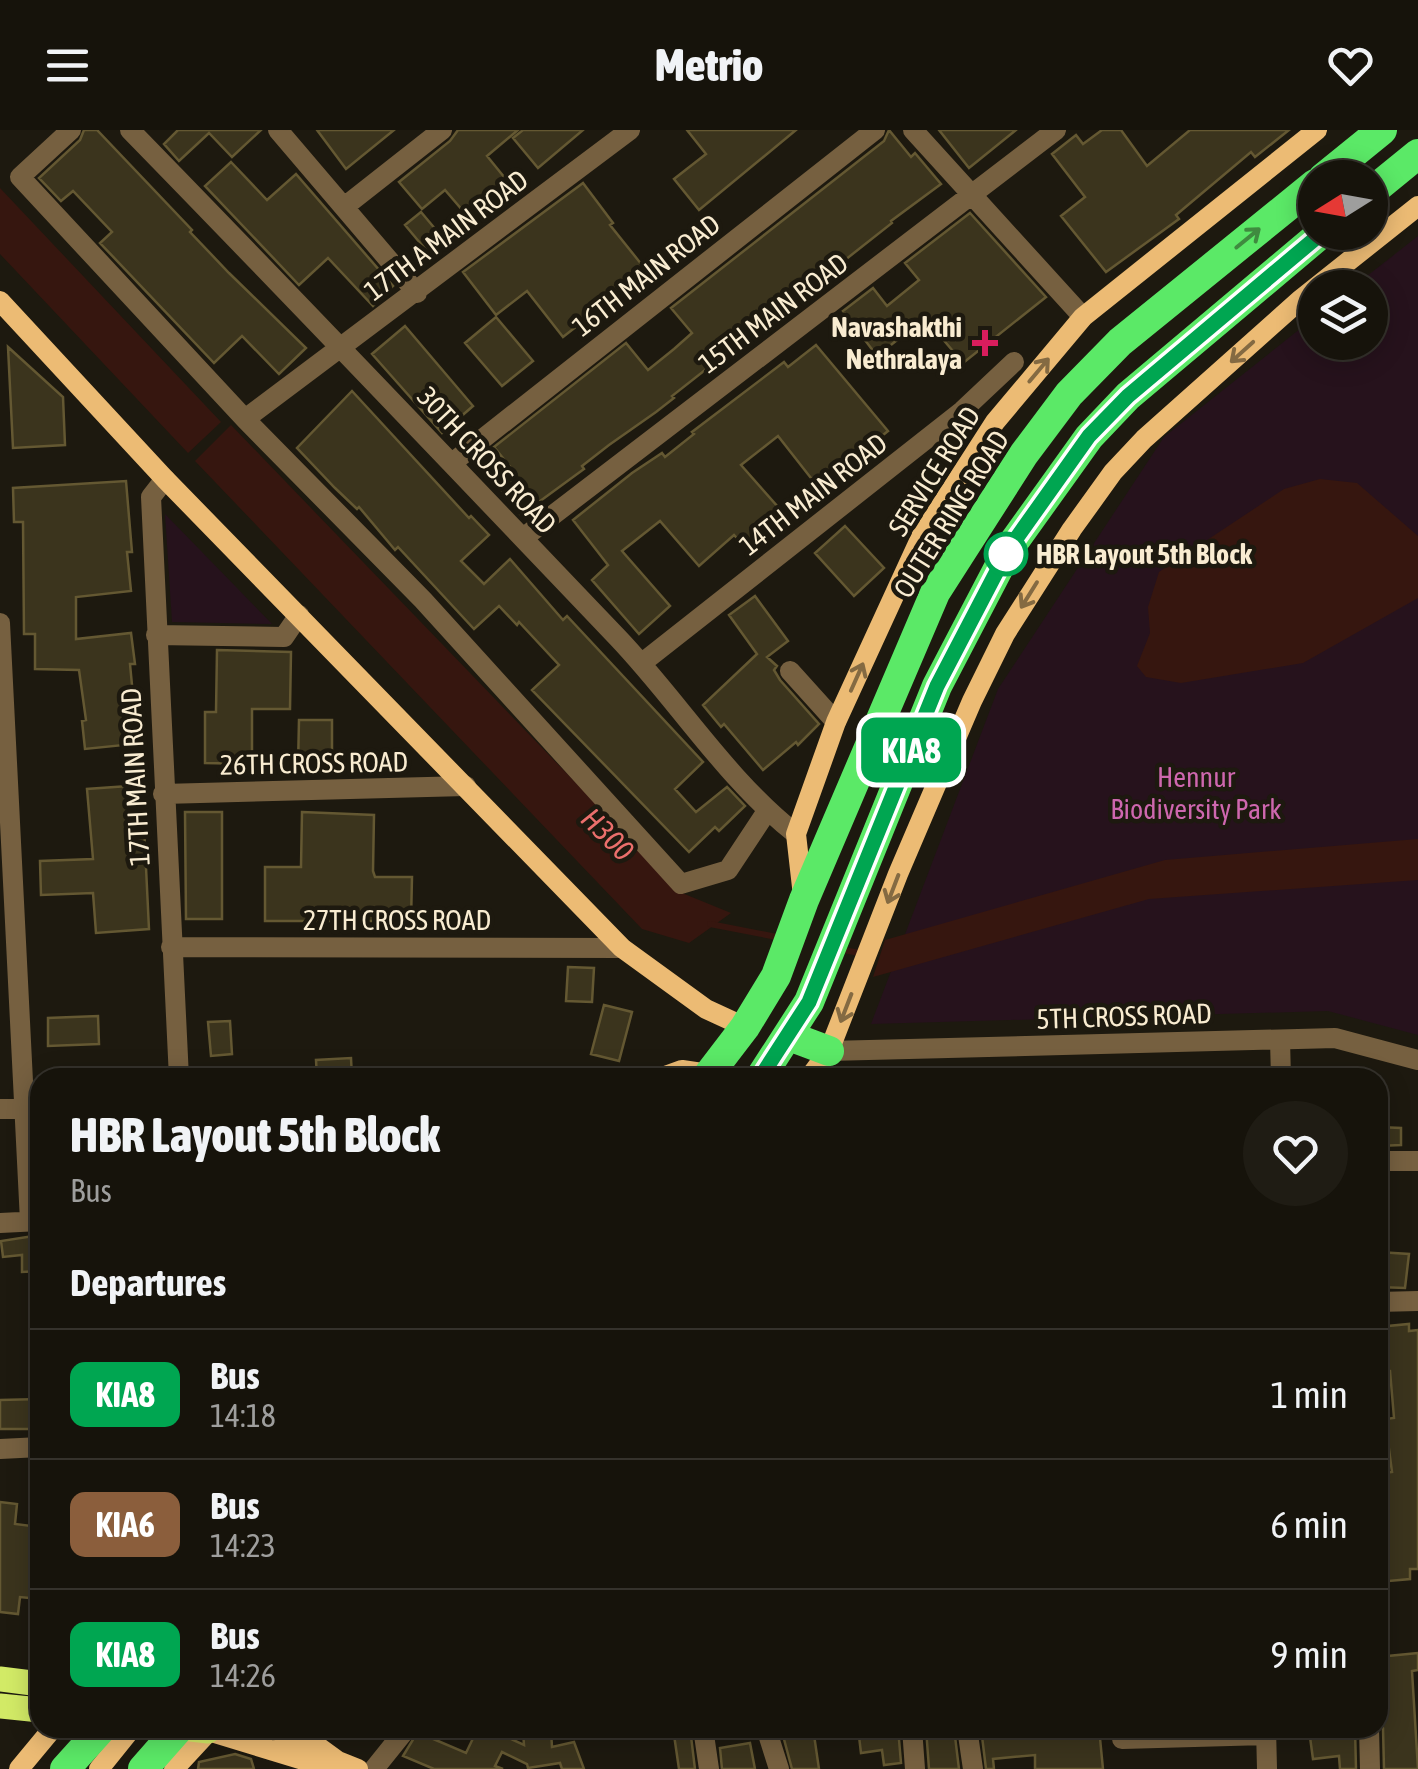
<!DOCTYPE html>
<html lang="en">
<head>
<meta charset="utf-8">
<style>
  body { margin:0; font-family:"Asap Condensed",sans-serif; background:#1f1c14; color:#f1f3f6; height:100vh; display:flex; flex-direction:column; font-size:38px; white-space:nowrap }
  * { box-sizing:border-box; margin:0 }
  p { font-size:32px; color:#9e9e9d }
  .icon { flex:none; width:55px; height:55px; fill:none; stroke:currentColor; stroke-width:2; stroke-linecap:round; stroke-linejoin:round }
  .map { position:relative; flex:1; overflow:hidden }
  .details { position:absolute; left:30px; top:938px; width:1358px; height:670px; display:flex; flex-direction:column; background:#16130b; border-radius:30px; box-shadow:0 5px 25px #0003,0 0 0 2px #35322c }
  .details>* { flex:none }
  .badge { padding:0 20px; border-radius:15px; font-size:35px; line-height:65px }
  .needle { width:65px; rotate:259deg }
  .buttons { position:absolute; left:1298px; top:30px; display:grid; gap:20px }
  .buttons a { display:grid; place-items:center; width:90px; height:90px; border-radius:50%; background:#16130b; box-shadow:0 5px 25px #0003,0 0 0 2px #35322c; font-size:50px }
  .map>.badge { position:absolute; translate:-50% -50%; box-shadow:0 0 0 5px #fff }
  h2 { padding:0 40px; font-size:38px; line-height:90px }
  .round { display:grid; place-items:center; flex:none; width:105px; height:105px; border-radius:52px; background:#1f1c14 }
  .headline { display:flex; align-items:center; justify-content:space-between; height:170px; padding:0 40px }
  h1 { font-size:48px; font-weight:800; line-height:75px }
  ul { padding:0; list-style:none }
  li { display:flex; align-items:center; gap:30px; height:130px; padding:0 40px; border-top:2px solid #35322c }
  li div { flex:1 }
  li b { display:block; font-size:38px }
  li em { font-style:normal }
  li .badge { min-width:110px; font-weight:700; text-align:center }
  header { display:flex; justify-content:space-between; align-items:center; height:130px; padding:0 40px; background:#16130b; font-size:45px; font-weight:800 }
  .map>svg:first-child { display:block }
  .green { fill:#26121c }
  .water { fill:#36160f }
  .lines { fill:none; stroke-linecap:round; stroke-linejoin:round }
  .stream { stroke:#36160f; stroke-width:6 }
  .building { fill:#3b341d; stroke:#645832; stroke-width:2.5 }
  .street { stroke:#766040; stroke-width:20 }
  .secondary { stroke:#ecbb74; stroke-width:20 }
  .primary { stroke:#d2ea66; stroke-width:25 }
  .highway { stroke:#5be967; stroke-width:30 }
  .oneway { stroke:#3f8b3f }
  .oneway2 { stroke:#846a42 }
  .line-casing { stroke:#fff; stroke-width:22 }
  .line { stroke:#00a651; stroke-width:15 }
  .poi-dot { fill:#d81d5d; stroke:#1d190f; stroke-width:4 }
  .stop-dot { fill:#fff; stroke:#00a651; stroke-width:5 }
  .labels { text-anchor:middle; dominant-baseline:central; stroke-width:9; stroke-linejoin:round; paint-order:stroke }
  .street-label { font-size:28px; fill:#f9ecd1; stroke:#1d190f }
  .poi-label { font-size:28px; font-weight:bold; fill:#f9ecd1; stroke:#1d190f; text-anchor:end }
  .stop-label { font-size:28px; font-weight:bold; fill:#f9ecd1; stroke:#1d190f; text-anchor:start }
  .park-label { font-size:28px; fill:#ce67ae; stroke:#1d190f }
  .water-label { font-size:30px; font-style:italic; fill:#eb6f6c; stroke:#1d190f }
</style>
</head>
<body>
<header><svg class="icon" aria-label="menu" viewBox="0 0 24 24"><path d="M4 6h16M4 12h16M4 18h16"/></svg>Metrio<svg class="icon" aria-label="heart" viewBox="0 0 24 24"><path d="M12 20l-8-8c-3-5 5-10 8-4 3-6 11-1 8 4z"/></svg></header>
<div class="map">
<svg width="1418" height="1639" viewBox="0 0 1418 1639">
  <rect width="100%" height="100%" fill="#1d190f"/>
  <!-- green -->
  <path class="green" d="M1418,106V905L1328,881L871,894L998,559L1164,307L1315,187V212H1370V158L1353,157Z
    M165,384L272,494L172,492Z"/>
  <!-- water -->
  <path class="water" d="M0,58L221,292L188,323L0,124Z
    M231,295L682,763L731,783L689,813L642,799L195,331Z
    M1320,349L1357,353L1418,406V468L1303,533L1181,553L1146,547L1137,536L1150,503L1148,477L1159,442L1284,359Z
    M1418,709V750L1149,769L873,847L885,810L1165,730Z"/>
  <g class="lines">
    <!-- stream -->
    <path class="stream" d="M710,794L782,808
      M838,819L865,824"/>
  </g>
  <!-- building -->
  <path class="building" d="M84,0H97L192,100L190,102L229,143L306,218L279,244L242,206L214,233L100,113L112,102L73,61L61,71L39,48L80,10Z
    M178,0H261L232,27L209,3L179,31L164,14Z
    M317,0H394L346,39Z
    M458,0H518L487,26L513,58L470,89L445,60L422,79L399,52L450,11Z
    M523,0H583L538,38L513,8Z
    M687,0H796L699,80L674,49L706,24Z
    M889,0L911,27L915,23L941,54L891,91L892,93L672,266L674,268L656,282L609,315L582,336L584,339L521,385L499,357L515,343L494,317L626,213L648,240L674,219L692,203L671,178L884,11Z
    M939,0H1016L969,38Z
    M1102,0H1121L1147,36L1190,0H1289L1255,27L1251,22L1176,85L1179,89L1106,142L1061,86L1085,67L1052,24L1076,5L1083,14Z
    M231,32L267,70L296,44L393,156L373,176L328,128L299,155L205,56Z
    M583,53L613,93L610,95L642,135L615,158L619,163L563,207L527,161L496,185L463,142Z
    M421,82L442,107L426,120L405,95Z
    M970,83L1046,167L963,233L925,188L877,226L843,181L873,158L887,176L919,150L905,133Z
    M496,187L533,231L502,256L465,213Z
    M405,196L473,276L442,303L372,224Z
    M816,215L888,301L818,357L778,306L741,335L786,386L748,420L734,405L699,436L660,391L622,421L670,476L639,504L592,450L608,435L573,390L632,343L662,323L665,327L694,304L692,302L784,232L788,237Z
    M8,217L63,267L65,315L13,318Z
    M352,261L469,388L471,386L489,405L461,431L484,454L510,429L563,490L567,486L703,632L675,659L696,682L727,657L745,676L719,701L715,697L689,722L532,560L559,535L519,492L517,495L499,476L474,499L398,417L395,420L359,377L357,379L335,358L297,318Z
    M126,351L132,422H127L131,461L76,467V509L131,503L135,534H130L134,576H131L134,614L85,619L82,591L86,590L79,540L35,539V504H24L23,392H14L13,358Z
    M845,396L884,438L854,466L815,423Z
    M755,466L788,511L767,527L777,536L774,540L780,550L819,594L798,615L796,612L763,640L724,594L721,597L703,575L757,524L729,485Z
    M217,520L291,522L290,579H252V634L205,633V582H216Z
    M299,590H332V637L298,636Z
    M142,655L149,799L96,803L93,763L41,765L40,731L93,729L87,659Z
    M185,682H222V789H186Z
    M302,682L374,685L373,741L375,747H412L411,791H265V737H301Z
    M568,837L594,838L592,872L566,871Z
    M604,875L632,882L619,931L591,924Z
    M98,886L99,914L48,916V888Z
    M230,891L232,924L211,926L208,892Z
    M351,928L352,948H317L316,930Z
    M1378,997L1401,998V1015L1378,1016Z
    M40,1105V1141L22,1142V1125L3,1127L1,1111Z
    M1378,1122L1409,1124L1405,1158L1378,1157Z
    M1409,1194V1201L1418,1200V1439H1410V1449L1378,1452V1344L1392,1342L1385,1289L1394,1288L1390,1241L1378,1242V1197Z
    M40,1269V1299H0V1270Z
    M0,1372L17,1374L15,1394L40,1397V1469L20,1467L18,1484L0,1482Z
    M1418,1523V1540L1412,1541L1418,1639H1384L1383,1598L1378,1588V1527Z
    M420,1598H436L431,1608L466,1623L478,1598H487L524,1615L523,1602L551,1600L552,1617L574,1612L584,1639H562L560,1633L528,1638L527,1634L502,1622L495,1636L503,1639H434L403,1626Z
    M673,1598H690L695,1639H679Z
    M781,1598H813L819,1639H792Z
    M858,1598H898L901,1633L884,1635L882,1620L861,1623Z
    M926,1598H954L959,1639H929Z
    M981,1598H1099L1103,1639H1035V1625L993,1629L994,1639H986Z
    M1338,1598H1355L1356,1639H1340L1339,1626L1313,1629L1310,1607L1339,1604Z
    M750,1613L755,1639H722L720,1618Z
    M235,1624L251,1629L254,1639H198L199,1632Z"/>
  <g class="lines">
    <!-- street -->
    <path class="street" d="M71,0L20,47L245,289L423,470L681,754L728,740L767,681
      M130,0C294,168 456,338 618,508C678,571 727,650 796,704
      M278,0L417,163
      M913,0L1083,187
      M344,77L442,0
      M245,289L630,0
      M452,333L875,0
      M165,349L151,367L179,948
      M523,408L1056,0
      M0,493L30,1091
      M156,505L284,507L299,485
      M642,533L962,281L1014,232
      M790,541L836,592
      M163,664L466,656
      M171,817L622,818
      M1280,910L1281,948
      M829,921L1335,908L1418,930
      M0,979H24
      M1378,1031H1418
      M0,1093L40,1091
      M1378,1172L1418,1171
      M0,1319L40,1317
      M703,1598L709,1639
      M766,1598L779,1639
      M912,1598L915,1639
      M967,1598L973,1639
      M1266,1598L1267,1639
      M1369,1598L1370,1639
      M1122,1609L1266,1605
      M374,1639L407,1598"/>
    <!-- secondary -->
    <path class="secondary" d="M0,171L165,349L622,818L706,879L745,897
      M803,766L796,704L836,592L921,407L995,292L1083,187L1317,0
      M660,948L682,940L709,944
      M809,948L829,921L898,744L972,571L1005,504L1072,399L1113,342L1144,309L1301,169L1418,76
      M269,1598L316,1615L338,1631L358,1639
      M208,1601L313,1633L338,1631
      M19,1639L53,1598
      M99,1639L132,1598
      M174,1639L212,1598"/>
    <!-- primary -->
    <path class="primary" d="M0,1549L40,1554
      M0,1576L40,1580
      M182,1598L208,1601"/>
    <!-- highway -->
    <path class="highway" d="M1323,48L1382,0
      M1370,63L1418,24
      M789,906L829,921
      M706,948L745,897L776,846L804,770L935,463L1024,324L1069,264L1120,212L1315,54
      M760,948L809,872L937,556L1008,420L1089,307L1128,266L1323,102
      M65,1639L102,1598
      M143,1639L179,1598"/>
  </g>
  <!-- one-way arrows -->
  <defs><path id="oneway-shaft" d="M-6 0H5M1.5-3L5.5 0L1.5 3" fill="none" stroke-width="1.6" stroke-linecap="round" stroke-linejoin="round" transform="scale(2.5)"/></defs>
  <use class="oneway" href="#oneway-shaft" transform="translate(1248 108) rotate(-39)"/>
  <g class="oneway2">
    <use href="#oneway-shaft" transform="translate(1242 222) rotate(138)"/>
    <use href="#oneway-shaft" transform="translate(1039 240) rotate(-50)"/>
    <use href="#oneway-shaft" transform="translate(1029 465) rotate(122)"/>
    <use href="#oneway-shaft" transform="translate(857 547) rotate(-66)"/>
    <use href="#oneway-shaft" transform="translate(893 759) rotate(111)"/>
    <use href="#oneway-shaft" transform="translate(846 878) rotate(111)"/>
  </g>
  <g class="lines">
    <defs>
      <path id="line" d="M760,948L809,872L937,556L1008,420L1089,306L1128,266L1323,102"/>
    </defs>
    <!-- line casing -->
    <use href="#line" class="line-casing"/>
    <!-- line -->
    <use href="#line" class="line"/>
  </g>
  <!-- markers -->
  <path class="poi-dot" d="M980 198h10v10h10v10h-10v10h-10v-10h-10v-10h10z"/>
  <circle class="stop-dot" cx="1006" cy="424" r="20"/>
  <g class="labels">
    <!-- street labels -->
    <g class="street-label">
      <text transform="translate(446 105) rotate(-37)">17TH A MAIN ROAD</text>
      <text transform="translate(646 145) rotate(-38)">16TH MAIN ROAD</text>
      <text transform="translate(773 183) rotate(-37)">15TH MAIN ROAD</text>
      <text transform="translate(487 330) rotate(47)">30TH CROSS ROAD</text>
      <text transform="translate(934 341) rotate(-58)">SERVICE ROAD</text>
      <text transform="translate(813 364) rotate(-38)">14TH MAIN ROAD</text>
      <text transform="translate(951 384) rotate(-58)">OUTER RING ROAD</text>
      <text transform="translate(314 633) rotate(-1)">26TH CROSS ROAD</text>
      <text transform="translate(135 647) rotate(-93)">17TH MAIN ROAD</text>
      <text x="397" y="790">27TH CROSS ROAD</text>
      <text transform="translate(1124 886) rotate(-2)">5TH CROSS ROAD</text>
    </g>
    <!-- poi labels -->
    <g class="poi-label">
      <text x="962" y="197">Navashakthi<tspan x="962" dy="32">Nethralaya</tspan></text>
    </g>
    <!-- stop labels -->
    <g class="stop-label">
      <text x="1036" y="424">HBR Layout 5th Block</text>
    </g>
    <!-- park labels -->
    <g class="park-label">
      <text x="1196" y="647">Hennur<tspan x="1196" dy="32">Biodiversity Park</tspan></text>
    </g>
    <!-- water labels -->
    <g class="water-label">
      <text transform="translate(608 704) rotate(45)">H300</text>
    </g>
  </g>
</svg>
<div class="buttons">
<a><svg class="needle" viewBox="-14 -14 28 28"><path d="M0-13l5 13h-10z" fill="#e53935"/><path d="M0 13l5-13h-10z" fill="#9e9e9d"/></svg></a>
<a><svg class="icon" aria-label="layers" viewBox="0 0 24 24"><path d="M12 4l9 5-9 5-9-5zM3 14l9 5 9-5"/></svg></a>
</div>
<b class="badge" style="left:911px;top:620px;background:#00a651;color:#fff">KIA8</b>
<section class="details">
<div class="headline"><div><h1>HBR Layout 5th Block</h1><p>Bus</p></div><a class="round"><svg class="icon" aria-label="heart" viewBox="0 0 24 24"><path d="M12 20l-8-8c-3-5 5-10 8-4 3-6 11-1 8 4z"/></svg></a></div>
<h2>Departures</h2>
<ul>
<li><span class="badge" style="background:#00a651;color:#fff">KIA8</span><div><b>Bus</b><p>14:18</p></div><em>1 min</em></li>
<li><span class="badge" style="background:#8b5e3c;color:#fff">KIA6</span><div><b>Bus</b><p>14:23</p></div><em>6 min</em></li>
<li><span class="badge" style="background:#00a651;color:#fff">KIA8</span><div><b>Bus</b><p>14:26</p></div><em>9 min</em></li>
</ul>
</section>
</div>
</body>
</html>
